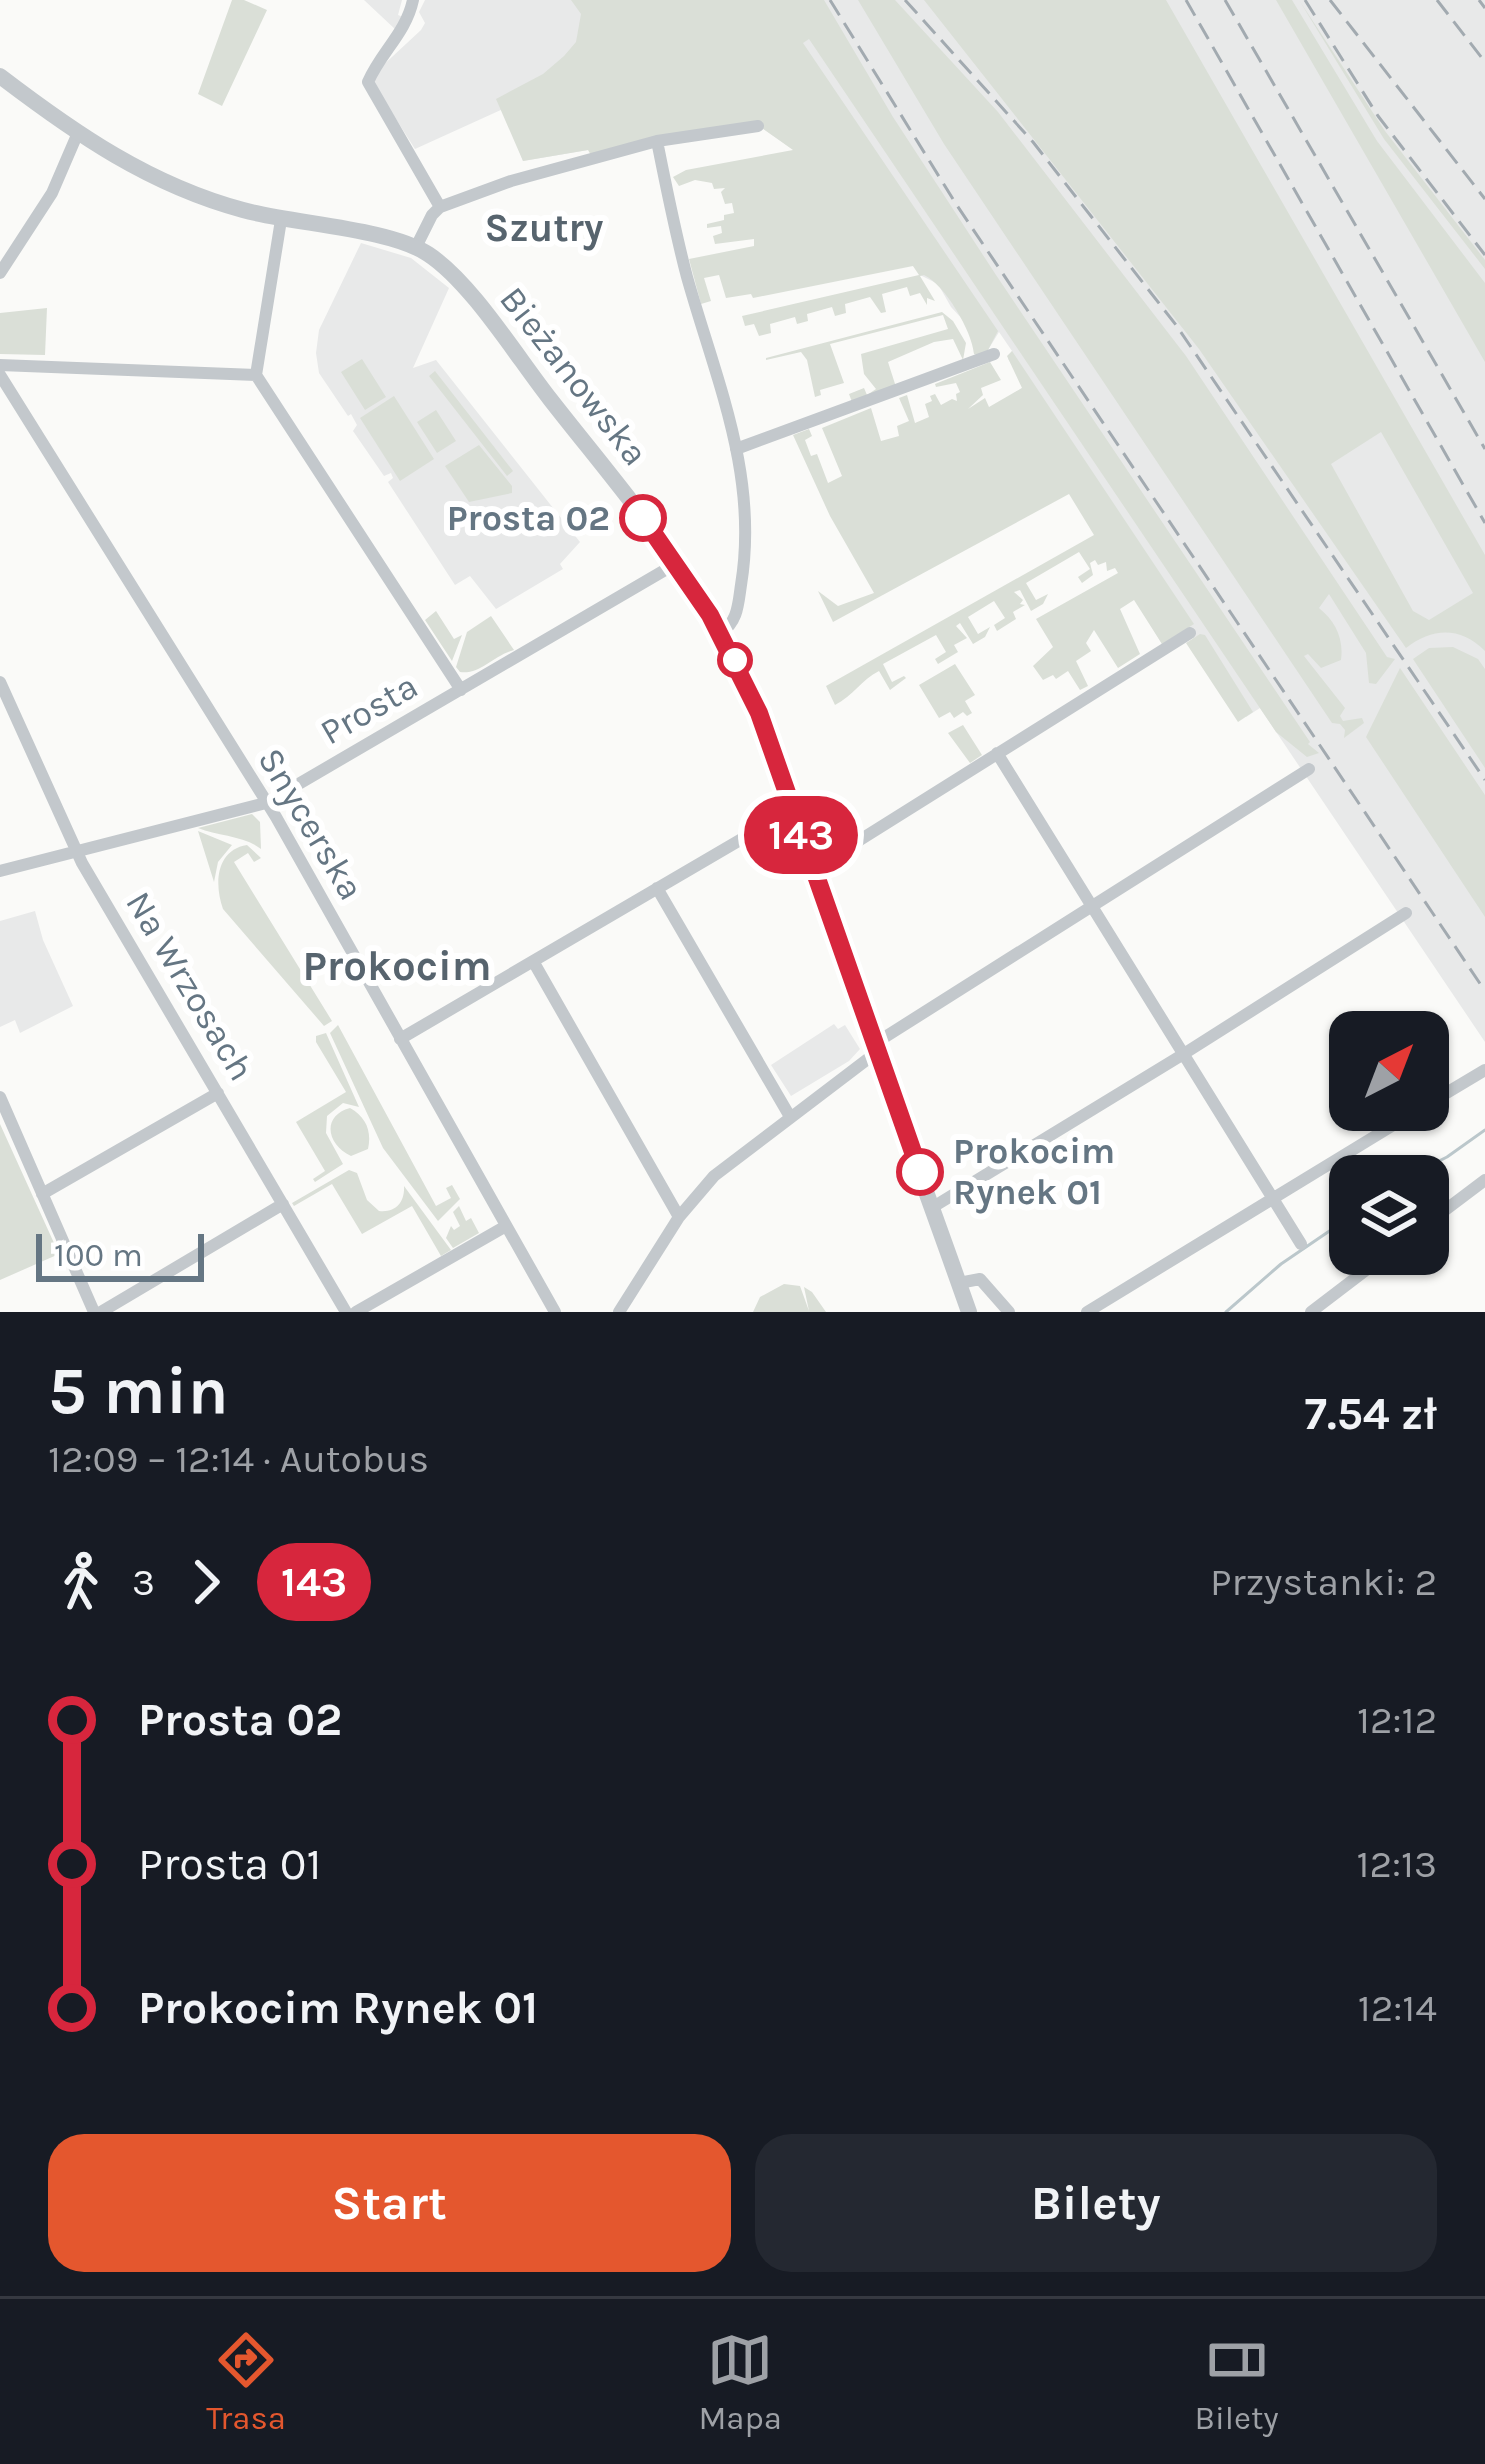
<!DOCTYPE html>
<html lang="pl">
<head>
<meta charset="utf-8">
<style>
  body { margin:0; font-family:Karla,sans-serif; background:#242831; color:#f1f3f6; height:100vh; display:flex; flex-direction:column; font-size:45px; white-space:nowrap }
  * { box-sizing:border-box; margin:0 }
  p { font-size:39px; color:#9ea1a6 }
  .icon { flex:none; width:66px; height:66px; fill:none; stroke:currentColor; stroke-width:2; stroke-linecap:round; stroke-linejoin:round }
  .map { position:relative; height:1312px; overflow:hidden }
  .side { display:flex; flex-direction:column; background:#171b24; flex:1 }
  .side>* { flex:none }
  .badge { padding:0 24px; border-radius:39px; font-size:42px; line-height:78px }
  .needle { width:78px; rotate:42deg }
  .fabs { position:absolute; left:1329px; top:1011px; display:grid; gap:24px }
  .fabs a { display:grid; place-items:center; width:120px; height:120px; border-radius:24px; background:#171b24; box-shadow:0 3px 9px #0004; font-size:60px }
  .scale { position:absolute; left:36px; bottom:30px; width:168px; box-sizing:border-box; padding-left:12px; border:6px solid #657683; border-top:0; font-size:33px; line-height:42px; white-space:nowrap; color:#657683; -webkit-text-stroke:9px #fff; paint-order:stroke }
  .map>.badge { position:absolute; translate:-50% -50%; box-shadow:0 0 0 6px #fff }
  .legs { display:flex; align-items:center; gap:18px; height:132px; padding:0 48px; font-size:39px }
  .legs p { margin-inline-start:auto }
  .headline { display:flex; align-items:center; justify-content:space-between; height:204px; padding:0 48px }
  h1 { font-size:66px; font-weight:700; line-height:90px }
  .cta { display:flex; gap:24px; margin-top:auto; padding:24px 48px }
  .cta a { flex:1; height:138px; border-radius:36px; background:#e4572e; color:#fff; font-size:48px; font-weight:700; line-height:138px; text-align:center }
  .cta a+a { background:#242831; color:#f1f3f6 }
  ul { padding:0 48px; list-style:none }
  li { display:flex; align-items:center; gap:42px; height:144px; font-size:45px }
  li i { display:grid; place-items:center; width:18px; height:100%; margin:0 15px; background:currentColor }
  li i::after { content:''; width:30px; height:30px; margin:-15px; border:9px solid; border-radius:50%; background:#171b24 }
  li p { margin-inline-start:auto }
  li:first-child i { background:linear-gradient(#0000 50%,currentColor 0) }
  li:last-child i { background:linear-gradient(currentColor 50%,#0000 0) }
  .dock { display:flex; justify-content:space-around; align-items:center; height:168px; border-top:3px solid #363941; background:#171b24; font-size:33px; color:#9ea1a6 }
  .dock a { display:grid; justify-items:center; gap:6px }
  .dock .selected { color:#e4572e }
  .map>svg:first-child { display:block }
  .built { fill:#e8e9e9 }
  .green { fill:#dadfd7; fill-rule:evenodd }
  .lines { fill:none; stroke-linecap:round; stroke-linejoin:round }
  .stream { stroke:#bbc7cb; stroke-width:3 }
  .minor { stroke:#c3c8cc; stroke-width:12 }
  .tertiary { stroke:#c3c8cc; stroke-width:16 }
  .rail { stroke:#a2aab0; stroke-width:3; stroke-dasharray:18 9; stroke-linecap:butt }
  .line-1-casing { stroke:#fff; stroke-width:27 }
  .line-1 { stroke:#d7263d; stroke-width:18 }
  .stop-1-dot { fill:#fff; stroke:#d7263d; stroke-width:6 }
  .labels { text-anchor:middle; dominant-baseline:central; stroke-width:12; stroke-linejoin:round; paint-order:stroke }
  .street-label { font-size:36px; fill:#657683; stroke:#fff }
  .stop-label { font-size:36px; font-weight:bold; fill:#657683; stroke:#fff; text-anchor:end }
  .neighbourhood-label { font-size:39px; font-weight:bold; fill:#57646e; stroke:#fff }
  .quarter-label { font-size:42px; font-weight:bold; fill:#57646e; stroke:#fff }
</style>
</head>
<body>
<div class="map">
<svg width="1485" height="1312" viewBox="0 0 1485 1312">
  <rect width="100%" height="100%" fill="#fafaf8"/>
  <!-- built -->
  <path class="built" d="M364,0H402L398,15L403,17L396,30Z
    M425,0H1485V1042L1260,708L1246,717L1187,629L1162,644L1011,395L1022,388L1023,382L1008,359L1012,351L999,332L988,350L974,354L973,340L963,320L951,307L938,284L920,275L860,195L753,122L523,161L503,109L415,149L373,83L379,69L421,30L425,23L419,12Z
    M361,243L411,258L449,288L413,368L436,360L580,542L560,564L563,569L496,609L470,576L455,585L388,482L393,478L391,473L384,476L353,431L357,425L351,414L348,416L319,373L316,353L319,330Z
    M35,911L43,940L73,1006L20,1033L15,1020L0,1027V921Z
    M834,1024L838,1029L845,1025L860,1049L849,1061L791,1096L771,1065Z"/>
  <!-- green -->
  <path class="green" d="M232,0H244L267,10L222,106L198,94Z
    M571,0H824L893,117L996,275L1310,742L1308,744L1319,753L1307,757L1276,732L809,39L803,43L998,331L988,350L979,356L974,354C972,331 945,285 924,275L920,276L935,301L927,298V305L920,293L910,296L907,287L882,294L886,312L881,313L870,297L845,304L846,313L835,316L832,307L807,314L808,321L797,324L795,317L770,324L771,333L759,336L754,324L745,326L742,316L919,275L913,266L753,298L751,294L726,298L719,275L704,278L711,301L701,304L689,259L754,246V239L715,244L713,236L722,233L721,226L707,228V224L724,220V215L734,213L732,203L725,204L721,192L725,188L714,189L712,183L695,180L679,186L673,177L686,170L793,150L759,126L592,157L588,150L523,161L496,99L543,74L564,56L576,42L581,14Z
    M858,0H895L998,112L1186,356L1387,657L1395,659L1376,684L1369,683L1366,653L1329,594L1319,608C1335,621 1344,638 1341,660L1321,668L1308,654L1304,656L1345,708L1340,716L1343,721L1362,718L1364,723L1344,738L1345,730L1340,724L1332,723L944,144Z
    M924,0H1166L1485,555V651C1460,626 1432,628 1406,648L1199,349ZM1381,432L1473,593L1429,620L1413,611L1331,464Z
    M1276,0H1292L1377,141L1485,283V362Z
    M1299,0L1385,131L1485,260V269L1384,139Z
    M47,308L45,355L0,354V313Z
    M942,312L953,321L966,343L963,360L953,339L934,342L888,362L896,387L852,402L849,394L864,388L867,395L876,389L864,374L861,354L948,329L943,315L830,344L844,383L820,390L821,395L815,397L807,360L801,352L766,360V358Z
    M1012,351L1194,624L1162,644L1134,600L1120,609L1140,654L1118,668L1094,630L1086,643L1091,651L1076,661L1088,686L1080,690L1068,671L1056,679L1053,675L1043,680L1033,666L1053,647L1036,619L1118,573L1115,568L1107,571L1106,562L1098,565L1095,560L1090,563L1093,575L1082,583L1078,577L1090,569L1079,552L1026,583L1036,600L1048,594L1043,604L1031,611L1020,590L1014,592L1023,600L1020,604L1025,605L1013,612L1016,619L997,631L994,625L1005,618L994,601L968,617L978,634L990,627L985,637L973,644L960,623L956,626L967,638L954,645L958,652L938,664L935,659L946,652L936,635L883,664L892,682L904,676L906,678L890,690L879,671C862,679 853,696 835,705L826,686L1094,535L1069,494L833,622L818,591L838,606L874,593L830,516L793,435L809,429L812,436L805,440L811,456L817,454L828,483L842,476L822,428L871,408L881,441L899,436L897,426L909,421L899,398L907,395L915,423L929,417L925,404L932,401L930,396L935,394L941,405L952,399L957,401L956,394L960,392L956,383L936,387L935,384L990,362L1001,380L981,388L983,395L968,409L985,398L989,407L1022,388L1007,356Z
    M362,359L386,397L365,410L341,372Z
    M435,371L513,471L507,476L429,376Z
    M394,396L434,459L400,481L360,418Z
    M436,410L456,441L437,453L417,422Z
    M479,445L512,486V493L469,502L445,466Z
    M436,611L454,639L462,635L452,661L425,620Z
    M491,616L514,650C494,655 480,675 460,672L456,667L467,632Z
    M1200,634L1205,635L1253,712L1238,722L1186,643Z
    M1453,647L1478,659L1485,669V768L1413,659L1429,648Z
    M955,664L975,695L965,701L972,713L967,716L963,712L954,718L950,712L939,718L919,685Z
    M1400,668L1485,795V917L1366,737Z
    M963,725L982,755L970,763L948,733Z
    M252,814L260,822L261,849C245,836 218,836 198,828Z
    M198,831L232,845L218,862L214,882Z
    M247,845L261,858L254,862L248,853L234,862L332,1021L324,1026L223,909C214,884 216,850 247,845Z
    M338,1025L436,1206L451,1198L446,1188L452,1185L460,1199L438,1221L383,1148L330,1033Z
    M326,1033L359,1107L343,1103L327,1116L326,1133L343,1164L315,1182L313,1179L325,1171L296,1122L346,1092L316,1042V1036Z
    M350,1108C366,1117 372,1131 368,1149L351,1156C327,1145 321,1116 350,1108Z
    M0,1124L59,1254L0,1280Z
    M349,1170L357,1173L367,1200L379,1211C396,1213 405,1202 404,1186L451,1250L441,1256L412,1206L362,1234L332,1184L294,1206L292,1203Z
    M459,1206L466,1221L471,1218L479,1233L453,1248L446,1238L451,1226L454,1230L460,1226L453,1212Z
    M784,1284L800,1286L809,1311L804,1287L812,1292L826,1312H753L760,1297Z"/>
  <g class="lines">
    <!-- stream -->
    <path class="stream" d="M1409,1176L1447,1157L1485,1130
      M1226,1312L1281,1264L1350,1217"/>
    <!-- minor -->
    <path class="minor" d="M413,0C406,33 381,52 368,82L440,207
      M657,141C666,186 675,232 687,277C716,380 759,475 741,585C738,605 738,621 721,633
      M416,247L432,215L440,207L511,181L657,141L758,126
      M0,273L52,193L77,135
      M0,365L256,375
      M0,375L276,817L555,1312
      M256,375L461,690
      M256,375L281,220
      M736,449L994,354
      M0,682L82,863L346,1312
      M997,753L1301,1244
      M812,870L1190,633
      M0,871L266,803L677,563
      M657,888L789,1115
      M533,961L679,1217
      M400,1039L793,809
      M874,1044L1309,769
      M0,1097L94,1312
      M1428,1104L1485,1070
      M42,1194L218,1093
      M933,1207L1182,1055L1406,913
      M1428,1223L1485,1180
      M959,1283L980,1279L1009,1312
      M101,1312L283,1204
      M356,1312L506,1226
      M619,1312L679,1217L714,1176L877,1052
      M1087,1312L1418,1110
      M1311,1312L1387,1254"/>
    <!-- tertiary -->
    <path class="tertiary" d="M0,76C76,134 150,185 243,210C293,224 389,228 428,254C471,282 517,357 550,399C614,481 686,562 733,657C775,741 798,831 829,920C874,1051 923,1181 969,1312"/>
    <!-- rail -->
    <path class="rail" d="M830,0L956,204L1485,991
      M905,0L1033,142L1176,325L1485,780
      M1186,0L1485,523
      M1225,0L1485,449
      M1305,0L1378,116L1485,255
      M1330,0L1485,199
      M1437,0L1485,62
      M1479,0L1485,8"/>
  </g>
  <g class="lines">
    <defs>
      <path id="line-1" d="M643,518L710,615L759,713L920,1172"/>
    </defs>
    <!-- line-1 casing -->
    <use href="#line-1" class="line-1-casing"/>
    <!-- line-1 -->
    <use href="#line-1" class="line-1"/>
  </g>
  <!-- markers -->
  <g class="stop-1-dot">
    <circle cx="643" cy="518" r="21"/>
    <circle cx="735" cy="660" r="15"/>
    <circle cx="920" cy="1172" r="21"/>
  </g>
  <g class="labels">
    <!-- street labels -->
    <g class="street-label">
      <text transform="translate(574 376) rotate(52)">Bieżanowska</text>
      <text transform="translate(369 709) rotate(-30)">Prosta</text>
      <text transform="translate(311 824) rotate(59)">Snycerska</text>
      <text transform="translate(190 986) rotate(59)">Na Wrzosach</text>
    </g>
    <!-- stop labels -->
    <g class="stop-label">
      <text x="610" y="518">Prosta 02</text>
      <text x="953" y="1151" text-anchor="start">Prokocim<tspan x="953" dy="41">Rynek 01</tspan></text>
    </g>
    <!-- neighbourhood labels -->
    <g class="neighbourhood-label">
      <text x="544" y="228">Szutry</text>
    </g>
    <!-- quarter labels -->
    <g class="quarter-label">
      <text x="397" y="966">Prokocim</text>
    </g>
  </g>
</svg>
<div class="fabs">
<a><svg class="needle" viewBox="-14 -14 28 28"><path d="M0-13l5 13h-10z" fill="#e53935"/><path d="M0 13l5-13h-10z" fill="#9ea1a6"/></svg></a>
<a><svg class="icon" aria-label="layers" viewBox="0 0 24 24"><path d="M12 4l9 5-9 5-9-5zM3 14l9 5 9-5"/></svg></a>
</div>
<div class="scale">100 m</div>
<b class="badge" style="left:801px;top:835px;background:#d7263d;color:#fff">143</b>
</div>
<section class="side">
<div class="headline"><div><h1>5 min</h1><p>12:09 – 12:14 · Autobus</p></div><b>7.54 zł</b></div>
<div class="legs"><svg class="icon" aria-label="walk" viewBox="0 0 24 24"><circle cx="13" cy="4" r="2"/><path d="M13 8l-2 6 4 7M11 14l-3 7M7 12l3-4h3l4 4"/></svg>3<svg class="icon" aria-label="forward" viewBox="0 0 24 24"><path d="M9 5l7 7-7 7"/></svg><b class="badge" style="background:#d7263d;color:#fff">143</b><p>Przystanki: 2</p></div>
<ul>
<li><i style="color:#d7263d"></i><b>Prosta 02</b><p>12:12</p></li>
<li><i style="color:#d7263d"></i><span>Prosta 01</span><p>12:13</p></li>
<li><i style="color:#d7263d"></i><b>Prokocim Rynek 01</b><p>12:14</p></li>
</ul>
<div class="cta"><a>Start</a><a>Bilety</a></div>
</section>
<nav class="dock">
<a class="selected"><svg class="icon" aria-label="directions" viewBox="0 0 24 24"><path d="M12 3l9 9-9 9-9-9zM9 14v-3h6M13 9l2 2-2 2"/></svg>Trasa</a>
<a><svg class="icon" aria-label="map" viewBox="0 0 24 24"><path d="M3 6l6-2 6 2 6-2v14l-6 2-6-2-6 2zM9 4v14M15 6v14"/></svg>Mapa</a>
<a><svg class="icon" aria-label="tickets" viewBox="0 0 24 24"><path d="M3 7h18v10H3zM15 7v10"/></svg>Bilety</a>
</nav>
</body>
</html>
